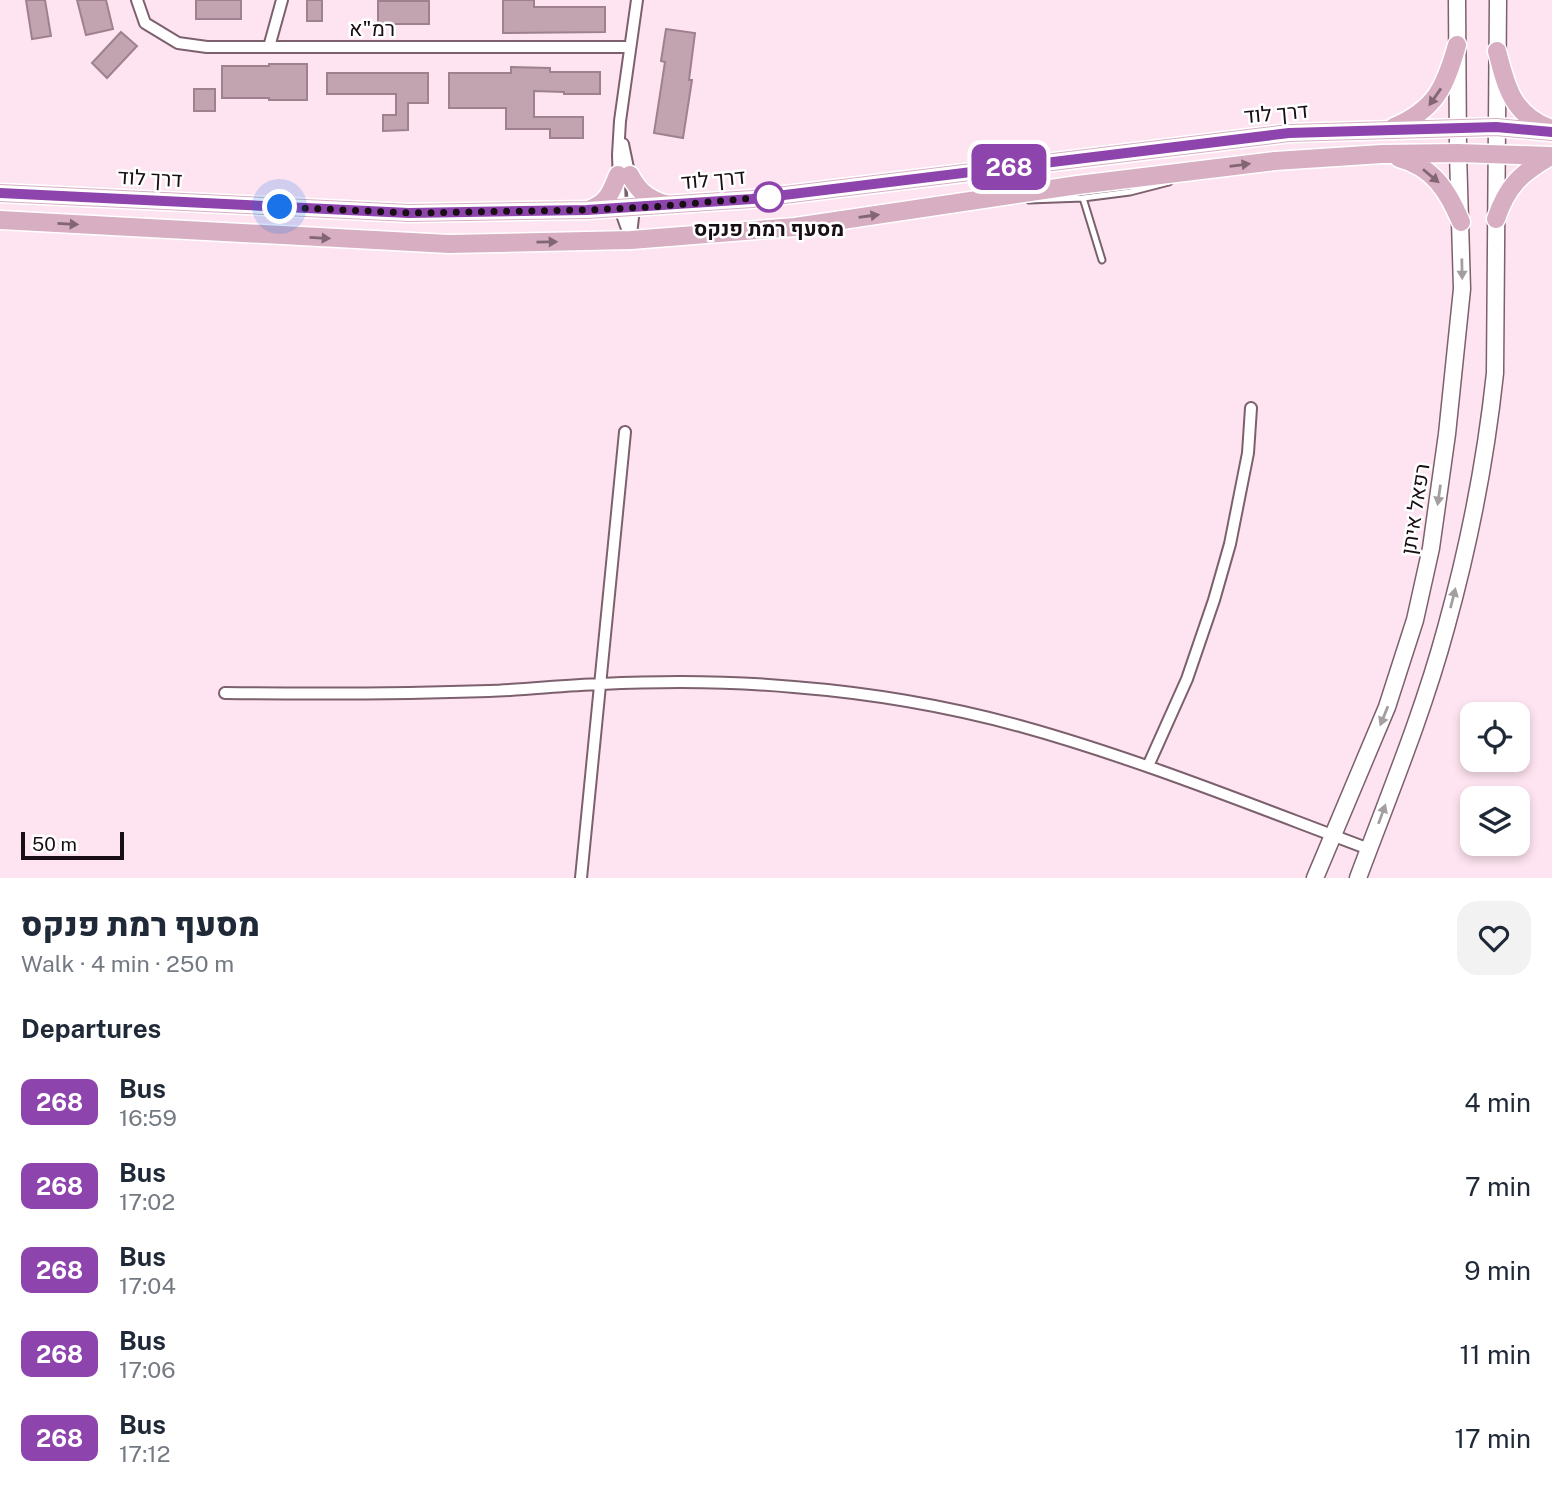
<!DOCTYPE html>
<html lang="en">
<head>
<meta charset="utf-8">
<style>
  body { margin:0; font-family:"Public Sans",Heebo,sans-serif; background:#f2f2f3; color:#1f2937; height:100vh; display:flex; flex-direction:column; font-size:26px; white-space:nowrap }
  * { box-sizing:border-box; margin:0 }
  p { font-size:23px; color:#747a83 }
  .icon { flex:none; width:38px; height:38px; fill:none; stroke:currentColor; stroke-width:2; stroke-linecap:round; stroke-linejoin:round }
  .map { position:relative; height:878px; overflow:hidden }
  .sheet { display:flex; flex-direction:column; background:#fff; flex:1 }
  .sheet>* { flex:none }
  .badge { padding:0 14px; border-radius:10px; font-size:24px; line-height:46px }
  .controls { position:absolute; left:1460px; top:702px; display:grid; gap:14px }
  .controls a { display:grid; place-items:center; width:70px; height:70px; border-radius:14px; background:#fff; box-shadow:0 4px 10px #0003; font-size:35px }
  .scale { position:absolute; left:21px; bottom:18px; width:103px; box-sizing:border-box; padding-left:7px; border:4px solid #180e13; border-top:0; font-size:19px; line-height:24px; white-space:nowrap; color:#180e13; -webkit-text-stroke:5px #fff; paint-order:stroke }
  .you { position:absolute; width:35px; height:35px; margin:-18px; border:5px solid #fff; border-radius:50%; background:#1a73e8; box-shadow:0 0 0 10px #1a73e833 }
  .map>.badge { position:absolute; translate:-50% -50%; box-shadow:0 0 0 4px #fff }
  h2 { padding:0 21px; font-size:26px; line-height:63px }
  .round { display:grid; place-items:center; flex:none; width:74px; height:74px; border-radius:21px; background:#f2f2f3 }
  .headline { display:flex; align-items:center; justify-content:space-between; height:119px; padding:0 21px }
  h1 { font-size:33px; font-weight:800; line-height:52px }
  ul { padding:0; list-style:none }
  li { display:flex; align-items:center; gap:21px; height:84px; padding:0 21px }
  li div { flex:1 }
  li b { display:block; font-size:26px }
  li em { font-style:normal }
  li .badge { min-width:77px; font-weight:700; text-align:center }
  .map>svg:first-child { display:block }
  .building { fill:#c2a3b0; stroke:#9f818e; stroke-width:2 }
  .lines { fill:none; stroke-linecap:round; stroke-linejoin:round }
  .service-casing { stroke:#7c606d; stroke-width:9 }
  .minor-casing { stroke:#7c606d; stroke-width:14 }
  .secondary-casing { stroke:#7c606d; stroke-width:19 }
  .primary-casing { stroke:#fff; stroke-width:21 }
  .service { stroke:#fff; stroke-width:5 }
  .minor { stroke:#fff; stroke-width:10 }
  .secondary { stroke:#fff; stroke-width:16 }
  .primary { stroke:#d8aec2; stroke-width:18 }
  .oneway { fill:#826673 }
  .oneway2 { fill:#a39fa1 }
  .line-casing { stroke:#fff; stroke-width:16 }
  .line { stroke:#8e44ad; stroke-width:10 }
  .walk { stroke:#180e13; stroke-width:7; stroke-dasharray:0 12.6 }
  .stop-dot { fill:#fff; stroke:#8e44ad; stroke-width:3.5 }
  .labels { text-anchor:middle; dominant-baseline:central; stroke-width:5; stroke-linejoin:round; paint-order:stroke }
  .street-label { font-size:21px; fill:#180e13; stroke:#fff }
  .stop-label { font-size:21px; font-weight:bold; fill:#180e13; stroke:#fff }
</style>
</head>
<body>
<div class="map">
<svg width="1552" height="878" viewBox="0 0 1552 878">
  <rect width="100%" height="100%" fill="#fee4f0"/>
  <!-- building -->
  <path class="building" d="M26,0H45L51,36L32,39Z
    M77,0H106L113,29L86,35Z
    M196,0H241V19H196Z
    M307,0H322V21H307Z
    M503,0H534V7H605V32L503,33Z
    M378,1H429V24H378Z
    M666,29L695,33L689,80H692L683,138L654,133L665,62L661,61Z
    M121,32L137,46L107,78L92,63Z
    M269,64H307V100H269V98H222V66H269Z
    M511,67L550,68V72H600V94H564V92L534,91V117H583V138H550V129H506V108H449V73H511Z
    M327,73H428V103H408V130L383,131V115H396V94H327Z
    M194,89H215V111H194Z"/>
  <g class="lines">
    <defs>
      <path id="service" d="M1083,198L1130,192L1169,182
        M1029,200L1083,198L1102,260"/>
      <path id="minor" d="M137,0L145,23L178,43L207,47H629
        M269,47L282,0
        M623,144L633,192L634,208L631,235
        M631,240L620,209L618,155L620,121L637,0
        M225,693C313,694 401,694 489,691C526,690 563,685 601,684C665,681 730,681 794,687C870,693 947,706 1020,726C1139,759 1254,806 1369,849
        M1148,766L1187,679L1214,600L1230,544L1248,453L1251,408
        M581,878L625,432"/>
      <path id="secondary" d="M1315,878L1387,707L1415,620L1431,548L1447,434L1462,289L1458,153L1457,0
        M1358,878C1389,795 1423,713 1446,628C1469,545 1486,458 1495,373L1498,0"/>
      <path id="primary" d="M1497,51C1506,86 1512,114 1549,128
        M1394,127C1436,109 1445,87 1457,45
        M1399,158C1433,167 1448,191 1461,222
        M630,175C638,191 648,199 665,204
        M0,193L409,213L587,210L752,199L1289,133L1496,127L1552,132
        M588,210C607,204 611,193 618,175
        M1496,219C1507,186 1521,173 1551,156
        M0,220L449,244L631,240L795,227L1078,185L1275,161L1382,154L1458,153L1552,156"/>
    </defs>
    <!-- service casing -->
    <use href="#service" class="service-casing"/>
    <!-- minor casing -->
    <use href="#minor" class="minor-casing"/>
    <!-- secondary casing -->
    <use href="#secondary" class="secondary-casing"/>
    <!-- primary casing -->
    <use href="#primary" class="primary-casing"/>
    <!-- service -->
    <use href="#service" class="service"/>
    <!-- minor -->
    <use href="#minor" class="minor"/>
    <!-- secondary -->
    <use href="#secondary" class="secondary"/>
    <!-- primary -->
    <use href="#primary" class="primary"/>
  </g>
  <!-- one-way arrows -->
  <defs><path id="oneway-solid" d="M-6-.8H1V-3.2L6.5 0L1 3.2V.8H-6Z" transform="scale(1.75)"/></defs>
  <g class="oneway">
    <use href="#oneway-solid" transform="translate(1435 97) rotate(125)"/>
    <use href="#oneway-solid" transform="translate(1240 165) rotate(-7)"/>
    <use href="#oneway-solid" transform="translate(1431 176) rotate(40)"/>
    <use href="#oneway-solid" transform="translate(869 216) rotate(-8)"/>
    <use href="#oneway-solid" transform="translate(68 224) rotate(3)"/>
    <use href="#oneway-solid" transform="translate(320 238) rotate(3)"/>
    <use href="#oneway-solid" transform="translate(547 242) rotate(-1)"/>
  </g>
  <g class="oneway2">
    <use href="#oneway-solid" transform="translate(1462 269) rotate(89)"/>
    <use href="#oneway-solid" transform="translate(1439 495) rotate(98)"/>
    <use href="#oneway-solid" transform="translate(1453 598) rotate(-76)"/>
    <use href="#oneway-solid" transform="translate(1384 716) rotate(112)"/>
    <use href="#oneway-solid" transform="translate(1382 814) rotate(-70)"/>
  </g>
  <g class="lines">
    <defs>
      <path id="line" d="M0,193L409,213L587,210L752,199L1289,133L1496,127L1552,132"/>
    </defs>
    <!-- line casing -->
    <use href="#line" class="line-casing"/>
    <!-- line -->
    <use href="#line" class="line"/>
    <!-- walk -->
    <path class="walk" d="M280,207L409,213L587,210L651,207L778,196L769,197"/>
  </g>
  <!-- markers -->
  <circle class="stop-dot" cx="769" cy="197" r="14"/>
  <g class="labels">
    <!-- street labels -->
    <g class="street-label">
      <text x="372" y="28">רמ"א</text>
      <text transform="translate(1276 113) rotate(-5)">דרך לוד</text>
      <text transform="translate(150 178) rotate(3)">דרך לוד</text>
      <text transform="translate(713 179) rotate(-5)">דרך לוד</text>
      <text transform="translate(1415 509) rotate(-81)">רפאל איתן</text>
    </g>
    <!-- stop labels -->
    <g class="stop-label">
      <text x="769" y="228">מסעף רמת פנקס</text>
    </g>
  </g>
</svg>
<div class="controls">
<a><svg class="icon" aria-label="locate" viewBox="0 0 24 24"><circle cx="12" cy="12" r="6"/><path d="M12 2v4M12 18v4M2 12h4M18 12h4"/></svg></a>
<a><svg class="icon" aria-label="layers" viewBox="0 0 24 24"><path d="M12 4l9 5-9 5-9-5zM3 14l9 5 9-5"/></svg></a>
</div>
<div class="scale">50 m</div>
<div class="you" style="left:280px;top:207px"></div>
<b class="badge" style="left:1009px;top:167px;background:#8e44ad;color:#fff">268</b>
</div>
<section class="sheet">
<div class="headline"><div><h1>מסעף רמת פנקס</h1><p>Walk · 4 min · 250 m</p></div><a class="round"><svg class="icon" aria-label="heart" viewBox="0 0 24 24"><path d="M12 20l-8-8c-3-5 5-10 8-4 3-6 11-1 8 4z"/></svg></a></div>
<h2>Departures</h2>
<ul>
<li><span class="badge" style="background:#8e44ad;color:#fff">268</span><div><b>Bus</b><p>16:59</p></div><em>4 min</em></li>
<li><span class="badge" style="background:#8e44ad;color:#fff">268</span><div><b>Bus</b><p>17:02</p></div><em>7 min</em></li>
<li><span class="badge" style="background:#8e44ad;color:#fff">268</span><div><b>Bus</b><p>17:04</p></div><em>9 min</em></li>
<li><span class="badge" style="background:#8e44ad;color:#fff">268</span><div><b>Bus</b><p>17:06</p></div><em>11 min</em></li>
<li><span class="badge" style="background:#8e44ad;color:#fff">268</span><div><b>Bus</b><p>17:12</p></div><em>17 min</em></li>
</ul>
</section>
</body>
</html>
